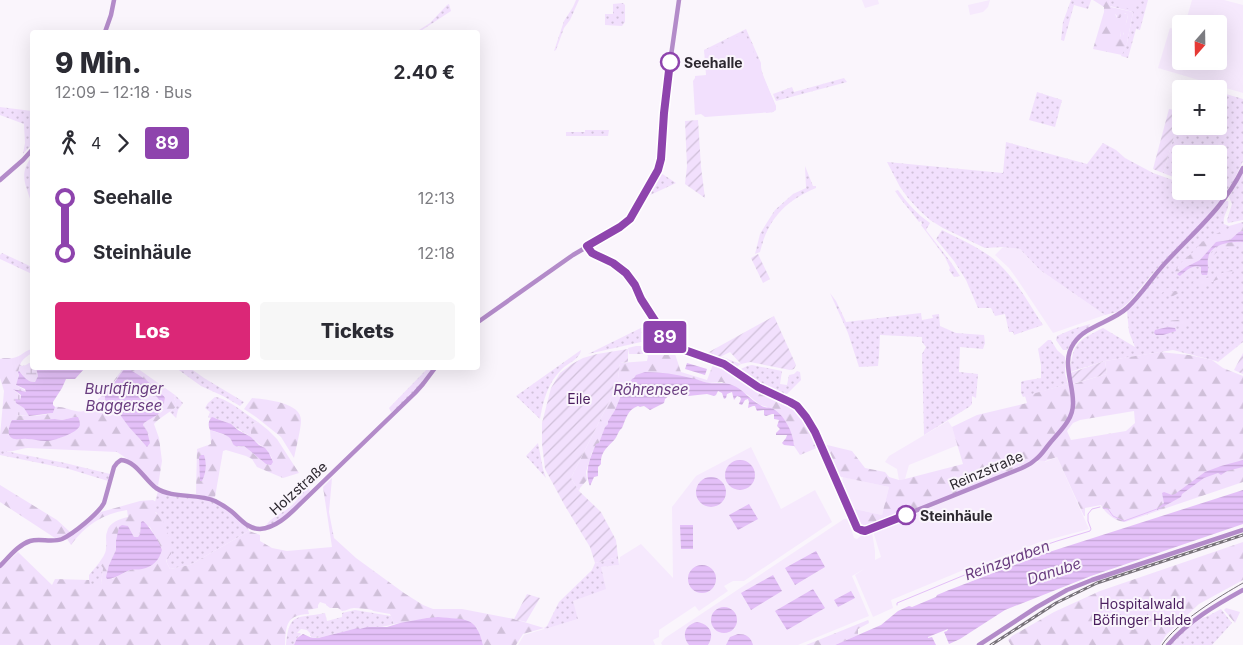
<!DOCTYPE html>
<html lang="de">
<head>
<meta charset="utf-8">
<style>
  body { margin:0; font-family:Inter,sans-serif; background:#f7f7f7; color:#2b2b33; height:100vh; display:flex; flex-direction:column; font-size:19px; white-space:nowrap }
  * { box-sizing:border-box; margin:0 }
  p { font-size:16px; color:#7c7c81 }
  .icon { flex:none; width:28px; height:28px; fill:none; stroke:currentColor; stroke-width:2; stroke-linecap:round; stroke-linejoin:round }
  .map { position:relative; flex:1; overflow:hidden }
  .sheet { position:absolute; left:30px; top:30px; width:450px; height:340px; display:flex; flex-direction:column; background:#fff; border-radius:5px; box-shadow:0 5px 20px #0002 }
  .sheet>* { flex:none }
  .badge { padding:0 10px; border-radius:4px; font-size:18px; line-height:32px }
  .needle { width:32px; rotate:200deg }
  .buttons { position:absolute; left:1172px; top:15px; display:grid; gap:10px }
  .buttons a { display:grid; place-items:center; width:55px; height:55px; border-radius:5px; background:#fff; box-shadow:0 5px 20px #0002; font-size:25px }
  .map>.badge { position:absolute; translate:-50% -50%; box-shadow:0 0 0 2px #fff }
  .legs { display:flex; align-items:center; gap:8px; height:55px; padding:0 25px; font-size:16px }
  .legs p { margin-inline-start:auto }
  .overview { display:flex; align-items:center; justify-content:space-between; height:85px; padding:0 25px }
  h1 { font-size:28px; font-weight:800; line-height:38px }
  .button { display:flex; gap:10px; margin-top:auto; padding:10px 25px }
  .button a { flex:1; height:58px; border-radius:5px; background:#db2777; color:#fff; font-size:20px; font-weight:800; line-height:58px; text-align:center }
  .button a+a { background:#f7f7f7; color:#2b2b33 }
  ul { padding:0 25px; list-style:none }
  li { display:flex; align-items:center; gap:18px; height:55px; font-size:19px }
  li i { display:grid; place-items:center; width:8px; height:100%; margin:0 6px; background:currentColor }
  li i::after { content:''; width:12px; height:12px; margin:-6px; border:4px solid; border-radius:50%; background:#fff }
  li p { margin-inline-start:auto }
  li:first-child i { background:linear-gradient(#0000 50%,currentColor 0) }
  li:last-child i { background:linear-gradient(currentColor 50%,#0000 0) }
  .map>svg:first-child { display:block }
  .built { fill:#f6e9fd }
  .grass { fill:url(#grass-dots) }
  .forest { fill:url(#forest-firs); fill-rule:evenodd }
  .wetland { fill:url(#wetland-marsh) }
  .garden { fill:url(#garden-furrows) }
  .pitch { fill:#f2e0fd }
  .water { fill:url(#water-rules); fill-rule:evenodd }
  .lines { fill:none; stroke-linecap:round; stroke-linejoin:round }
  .stream { stroke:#e4c0f8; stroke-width:1 }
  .secondary { stroke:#b38bc9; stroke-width:4.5 }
  .tram { stroke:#777279; stroke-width:1 }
  .rail-casing { stroke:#777279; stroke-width:3 }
  .rail { stroke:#faf5fc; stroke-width:1; stroke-dasharray:4; stroke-linecap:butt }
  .line-1-casing { stroke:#fff; stroke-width:11 }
  .line-1 { stroke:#8e44ad; stroke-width:8 }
  .stop-1-dot { fill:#fff; stroke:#8e44ad; stroke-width:2.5 }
  .labels { text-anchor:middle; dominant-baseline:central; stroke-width:4; stroke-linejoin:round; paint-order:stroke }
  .stop-label { font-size:14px; font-weight:bold; fill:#2d2830; stroke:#faf5fc; text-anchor:start }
  .park-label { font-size:14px; fill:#4b1f5f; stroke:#faf5fc }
  .street-label { font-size:14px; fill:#2d2830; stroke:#faf5fc }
  .water-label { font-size:15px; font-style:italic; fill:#6a3d80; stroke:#faf5fc }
</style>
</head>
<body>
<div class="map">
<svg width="1243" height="645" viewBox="0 0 1243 645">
  <defs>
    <pattern id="grass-dots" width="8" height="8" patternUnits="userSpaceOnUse" patternTransform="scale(1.25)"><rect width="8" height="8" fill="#f2e0fd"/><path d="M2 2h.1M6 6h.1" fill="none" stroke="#d0c0d9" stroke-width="1.8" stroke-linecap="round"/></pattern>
    <pattern id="forest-firs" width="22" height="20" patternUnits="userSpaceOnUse" patternTransform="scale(1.25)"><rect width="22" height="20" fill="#f2e0fd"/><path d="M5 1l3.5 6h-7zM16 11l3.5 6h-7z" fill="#d0c0d9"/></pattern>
    <pattern id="wetland-marsh" width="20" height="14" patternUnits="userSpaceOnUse" patternTransform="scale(1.25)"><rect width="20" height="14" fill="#f2e0fd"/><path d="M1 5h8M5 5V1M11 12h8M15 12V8" fill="none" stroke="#d0c0d9"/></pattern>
    <pattern id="garden-furrows" width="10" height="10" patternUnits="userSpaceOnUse" patternTransform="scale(1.25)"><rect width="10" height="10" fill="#f2e0fd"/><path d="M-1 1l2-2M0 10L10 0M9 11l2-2" fill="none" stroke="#d0c0d9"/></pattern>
    <pattern id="water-rules" width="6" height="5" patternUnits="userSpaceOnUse" patternTransform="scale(1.25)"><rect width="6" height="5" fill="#e4c0f8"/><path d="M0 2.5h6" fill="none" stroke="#c4a5d5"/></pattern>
  </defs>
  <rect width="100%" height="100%" fill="#faf5fc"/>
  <!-- built -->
  <path class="built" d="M862,0H878L879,4L865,8Z
    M990,0L988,7L983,12L970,15L968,5Z
    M1192,0H1224L1243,5V93L1158,68L1170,28L1181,32V61H1219V24H1185Z
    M1003,247L1020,249L1040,270L1105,315L1053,333L1017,279L1009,268L995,255Z
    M948,421L952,427L958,445L909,465L905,479L899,480L897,469L885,462L889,456Z
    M751,447L781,509L815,490L832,522L744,581H733L724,586L728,591L699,611L695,606L659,630V637L653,640L655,645H518L524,635L578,619L572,601L601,567L619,565L620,557L641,544L673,578L672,507L696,476Z
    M1049,450L1045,462L1057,457L1089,529L1040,542L975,567L966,569L891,600L893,608L873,617L855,575L864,569L852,576L869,616L798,645H662L661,643L665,638L844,519H848L854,538L857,539L863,534L872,532L875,551V560L881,557L873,531L1029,467L1040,460Z
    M843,477L889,487L882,515L855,509L852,510L850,504L848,503L842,483Z"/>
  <!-- grass -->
  <path class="grass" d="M576,0H579L570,20L564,28L556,50L554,51L564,21L573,7Z
    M1071,0H1091L1088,9L1074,5L1064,41L1061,40L1063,22Z
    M1110,0H1148L1140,30L1136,29L1128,58L1121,56L1127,43L1133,12L1110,6L1109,4Z
    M623,3L625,5V22L622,26L605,25V14H613V4Z
    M449,4L451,11L419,32H416L430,23L447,5Z
    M746,29L761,63C760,75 772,95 776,106V110L773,112L766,113L749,47L704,50Z
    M844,78L847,82L776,101L773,94L792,87L794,92Z
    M1037,92L1062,100L1055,127L1029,120Z
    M1219,92L1243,99V161L1234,180L1224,195L1213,191H1219V154H1181V180L1163,173L1181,113V126H1219Z
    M0,107L32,111V144L23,154L25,143L24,124L0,115Z
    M585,130H609L608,136H566V132H585Z
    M1006,142L1087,164L1103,143L1116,150L1125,158L1153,173L1181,183V191H1204L1222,198L1208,216L1152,274L1129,302L1117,312L1105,315L1040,270L1020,249L1003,247L985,248L943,228L930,220L919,210L908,198L900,187L887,162L1003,173Z
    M32,157V204C26,186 18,173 32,157Z
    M805,166L813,186H816V188C785,201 768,219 760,252L755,254L760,234L766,224L775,210L793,194L806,188Z
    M1243,172V220L1228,223L1227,220L1232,204L1229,197Z
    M661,173L676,183L646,197Z
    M898,190C907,203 917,214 930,223L926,230L950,261L960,276L954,277L949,270L950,268L945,257L921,225L922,224L921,221L919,222C911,211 902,202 895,191Z
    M1226,201H1228C1230,209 1222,215 1224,224L1229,226L1243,222V342L1218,362L1216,361L1173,350L1105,361L1070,372C1073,343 1077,341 1103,328L1135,347L1129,332L1127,311L1162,270Z
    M942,230C961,240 984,249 999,264C1017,281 1029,304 1043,325L1014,335L1013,332H1009L1005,314L995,316L991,308H978L966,280L954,261L936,239Z
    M2,253L32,267V274L0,259V255Z
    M635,281L659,321L673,340L705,353L709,352L741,364L735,368C729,364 722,361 714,358C704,354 692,352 681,347C661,338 645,301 635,281Z
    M830,293L836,301L846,322L921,313L922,320L933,318L932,315L939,314L940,326L956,333L984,335L985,343L983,349L960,347L959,372L978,374L976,398L972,396V404L969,407L924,435L922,354L926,347L922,342V337L880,335L879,356L878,366L859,367L848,333Z
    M653,322L670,347L641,342L588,354Z
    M1090,324L1089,328L1076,337L1067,350H1063L1056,340L1057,336L1073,329Z
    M1048,340H1051L1057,350L1065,357V374L1068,384L1023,397L1021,393V382L1023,381L1041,378V365L1038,349Z
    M581,350C580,359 568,363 562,369C548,382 543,401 540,419L516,396Z
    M752,365L782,371L780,384L787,385L789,375L794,374L797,371L800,372L801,380L786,395L759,384L741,372V369L747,366Z
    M176,368H190L204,378L244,402L240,406L223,396L201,386Z
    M428,368H433C423,383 406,404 391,412L389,408Z
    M175,395L183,403L178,410L176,418L170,412L176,407V403L174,398Z
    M215,397C227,398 247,415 258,422L252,424L251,427V437C242,431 221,417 210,418L208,417L210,412L205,408L208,403Z
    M538,443L543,469L546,478L526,456Z
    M0,450L65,463L110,474L108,481L69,469L0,455Z
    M305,486L308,487L310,491C297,505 284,520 266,526C269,518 284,513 291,506C298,500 301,494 305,486Z
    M158,491L205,499L219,504L248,528L249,531L190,565L170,569L167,563L157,513L155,512V502Z
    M618,557L619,565L601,567L606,589L573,601L578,619L545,629L544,628L547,626L559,602L592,570L595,563Z
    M99,563L103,568L101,585L89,586V575Z
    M1221,609L1232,623L1212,645H1171L1185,630L1202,618L1208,616Z
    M355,610L391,616L394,624C379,629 362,628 346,631C335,633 324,638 311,638V636H310V633L307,630L301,629L297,633H300L301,634L297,638L294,645H286C289,611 297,619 325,613L327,621L342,617V613Z"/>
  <!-- forest -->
  <path class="forest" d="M1093,0H1110L1109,4L1111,7L1133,12L1127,43L1122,55L1093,49L1104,12V7ZM1125,13L1128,15C1127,20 1126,25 1123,29L1124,34L1120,37L1121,33L1119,29L1115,30L1113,23L1115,14L1117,16V18L1120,19Z
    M1236,226H1243V231L1239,232L1230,240L1216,242L1200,260L1179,272L1176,275L1174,274C1178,264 1184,260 1192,253C1195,250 1197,247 1200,244C1211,235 1224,230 1236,226Z
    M1238,241L1243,242V244C1232,249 1219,247 1211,258L1209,259L1208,258C1216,245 1223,243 1238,241Z
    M1232,270L1233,272C1230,274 1225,277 1222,278C1218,280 1216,279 1213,282C1206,282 1197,287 1190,288L1189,287L1190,285L1194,282Z
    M1181,287L1183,289L1181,292L1171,297L1169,295L1160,299L1166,290L1159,295V293L1164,289L1171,288L1172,292L1175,291H1177Z
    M1188,319L1189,323C1182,325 1172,327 1165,323L1166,321Z
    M636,346H647L674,351L681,372L707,380L714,362L733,372L754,388L783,401L795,409L812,430L811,436L816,438L819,447L800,455L794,446L792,435L771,408L760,405L748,395L722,382L708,383L690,378L636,376L622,393L615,410L608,421V424L605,427L599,444L592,452L586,472L587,480L580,488L579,491L571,478L617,386L620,363L647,361L648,356L646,354H629L628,348Z
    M32,349V353C13,364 23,370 16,385L26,391V392H24L14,389L13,399L16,415C27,417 41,416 53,413L55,407C62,406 69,410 76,411C84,413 85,409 92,409C95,409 97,410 100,409L98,405V399L104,394L121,371L120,368H137L175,395L174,398L176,403V407C169,413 160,417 154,424L159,438L162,461L158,486L154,483L132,462L117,452L28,448C16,449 12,454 0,450V436L4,391L0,378V359C5,357 9,359 13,358C21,357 25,350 32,349ZM128,369C140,379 158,384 165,398C162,415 156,414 144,423L143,425L147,431L142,442L118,412L112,408L105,400L115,380ZM75,417L80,424C77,430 73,431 68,434C52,443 42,441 24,438L13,420H35L55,419L62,420Z
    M1160,352L1189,355L1212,360L1223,368L1243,376V482L1125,522C1116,522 1105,513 1101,505L1085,508V516H1084L1057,457L1045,461L1034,460L972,487L865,529L860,527L852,510L855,509L882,515L889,487L837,476L823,444L852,451L865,468L885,472L889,477L899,480L905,479L963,464L952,427L977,415L1027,403L1025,396L1068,384H1073L1107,374L1105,361ZM1134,411L1135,423L1126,431L1071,440L1067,431L1073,423L1080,420Z
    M147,390L157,397L159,400L157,405L153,407C145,404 137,400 142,391Z
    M252,398C264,399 301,402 301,420C301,429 296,448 294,458L281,437L256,417L244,409Z
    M258,422L268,430L277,439L299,473L283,478L257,467L252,459L246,456L226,450L223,451L215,497L212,498L196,494L197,449L211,444L210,430L228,436L238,447L244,446L266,464L272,458C266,447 260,446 251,437V427L252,424Z
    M332,478L329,512L334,538L356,558L404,593L423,605L433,609H462L514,619L544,628L523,634L516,645H483L477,628L400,623L394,624L390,614L373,611L372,610C367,609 360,608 354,608C349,608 347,611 342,611L338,608H330L326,605V604L320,602L318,605V608L308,610L309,614C286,615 286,625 285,645H0V569L18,552L52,585L55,579L89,580L90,585H101L103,568L99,563C102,558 106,554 106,548C107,543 105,537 107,532C109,522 120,519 128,517L127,510C103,514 85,525 71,545L67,539L101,512L140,501L153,500L156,502L155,512L163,520L171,543V554L166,560L167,563L170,569L190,565L249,531L260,535V541L272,548L287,551L332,547L323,487ZM141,523L150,527L162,550L140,569H132L112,579L109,565L128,526L134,537H138L140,534Z
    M0,485L57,520L70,532L61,537L55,538L0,502Z
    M1243,542V580L1199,604L1166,635L1160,645H1011L1008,640L1012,636L1054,612L1100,591Z
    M1226,608L1240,612L1235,623L1224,610Z
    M868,620L869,623L858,629V635L835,645H806Z"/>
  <!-- wetland -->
  <path class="wetland" d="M29,363L32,364V368H36L38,376L35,382C27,382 23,377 19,372H18L20,365L22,366L26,365Z
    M13,389L21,396L22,398L20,400L29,416L16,415L12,410Z"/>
  <!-- garden -->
  <path class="garden" d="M1169,109L1181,111V113L1163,173L1153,169Z
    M698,120L701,167L705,198L685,184L687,166L685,121Z
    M758,254L770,279L763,283L751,258Z
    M774,316L796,365L794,369L790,370L750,362L741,364L730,352L720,357L709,352Z
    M628,349V362L620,363L617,386L571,478L579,491L601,512L616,540L618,557L595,563L590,547L565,506L545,469L542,444V423L551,388L560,373L572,364L583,358L597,354Z
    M1243,353V374L1234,370Z
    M1105,361L1107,374L1072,384L1070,373Z
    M527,594L540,598L526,622L514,619Z"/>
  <!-- pitch -->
  <path class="pitch" d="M1115,0H1136L1133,10L1114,4Z
    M1123,13L1127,14L1128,15L1122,40L1120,39L1121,33L1119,30L1115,42L1112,41C1114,32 1115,27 1110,19L1112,15L1115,14L1117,18H1120Z
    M743,33L745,34L750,43L776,107L773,112L705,117L701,114L695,115L693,81L695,78V76L706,75L704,50L722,45Z"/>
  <!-- water -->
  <path class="water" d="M1243,231V242C1232,241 1210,244 1208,258C1207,264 1209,269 1207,275H1202L1201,273V267C1192,264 1186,271 1180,276L1178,275L1177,274L1186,267L1200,260L1216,242L1230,240L1239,232Z
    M1168,327L1175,328L1176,331L1163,335H1156L1154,333L1155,330Z
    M687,363L707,369L705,375L685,369Z
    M36,368H85L75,379H66L62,388L53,402V405L55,407L53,413L29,416L24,408L16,403L15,399L20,400L21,398V395L13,389L26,392L25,389L16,385L19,375L18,372L19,371C24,377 27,382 35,382L38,376Z
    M125,368C134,370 161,390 165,398C162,416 157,414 144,423L143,425L147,431L150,443L147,447L129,427L118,412L112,408L105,400V395ZM147,390L157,397L159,400L157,405L153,407C145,404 137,401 142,391Z
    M645,372C661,372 676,374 691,378C697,379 703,382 709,383C717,384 724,382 732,385C743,389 750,400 760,405C764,408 767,407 771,408C784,413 794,434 794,446L784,445L782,443L786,438L787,435H776V433L780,429L777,426L779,420L774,419V414H772L766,416L764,415V410L757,411L755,406H753L748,408L749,402L748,399L745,400L742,405L739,404L741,399L740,397L737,396L734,400L732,392L727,394L726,398L724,399L722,393L718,391L716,395L714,396L707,394L688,396L670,395L665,399L664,403L650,410L644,406L640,407L638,406C627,410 626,419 622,428C618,431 618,435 615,439C608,447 600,452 601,464L598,467V476L594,477L590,486C584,472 590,458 596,444L599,443L605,427L608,424V421L615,410L622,393L632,379L634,378L636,375Z
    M75,417H78C79,420 80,422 80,425C78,433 54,441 46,441C39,441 33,439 27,439C23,438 19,440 15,439C5,437 9,426 12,420H35L55,419L62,420Z
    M212,417L220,420L231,424L238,430L251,437L259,445L265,448L269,453L273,462L271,465L266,464L244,446C228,448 236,441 227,436C222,433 216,432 210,430C208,426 208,420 212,417Z
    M201,455H204C207,464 206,473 202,481H200L199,457Z
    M1243,460V467L1227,471L1221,475L1218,473L1204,478L1182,494L1181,497L1157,510V509L1164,503L1162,493L1164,492L1172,495L1175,494L1205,472L1221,466Z
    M725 475a15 15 0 1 1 30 0a15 15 0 1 1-30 0Z
    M696 492a15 15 0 1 1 30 0a15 15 0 1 1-30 0Z
    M1243,490V524L1091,576L1005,610L960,639L949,644L944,632L947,631L948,629L928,637V638L932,637L936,645H835L881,625L898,611L909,606L912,607L936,597L937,595L949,590L1043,554Z
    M749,504L758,519L738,530L729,515Z
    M143,521C150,527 159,541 162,550C159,560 153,567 142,569C138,570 134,569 130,570C122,573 115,579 107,579L106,577L109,565L116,550V541L119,527L122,525L128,526L134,537H138L140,534L141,522Z
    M680,525H693V549H681Z
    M816,551L825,567L795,585L785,568Z
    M688 579a14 14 0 1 1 28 0a14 14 0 1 1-28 0Z
    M773,575L782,591L751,610L741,593Z
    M813,589L825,608L787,630L775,611Z
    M851,591L855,598L838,607L834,600Z
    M711 620a13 13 0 1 1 26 0a13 13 0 1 1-26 0Z
    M438,617C465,620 476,615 483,645H294L297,638L303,634L312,638H318L358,628L360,629L367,627H387L400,623L427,618Z
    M697,622C710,624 715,634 708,645H689C681,635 685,625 697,622Z
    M738,634C746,634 751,637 753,645H726L730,637Z"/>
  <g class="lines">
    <!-- stream -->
    <path class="stream" d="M1103,508L1108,509L1113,516L1124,521L1157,509
      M897,605V603L996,562L1057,541L1090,531L1091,529L1088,521V514L1092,509L1100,507"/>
    <!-- secondary -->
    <path class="secondary" d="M105,32L111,15L114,0
      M0,180L23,160L32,150
      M587,246L592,253L596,255L613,263L626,273L635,285L641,299L668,341L679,348L724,364L758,387L790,402L802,412L815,432L857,528L861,531H865L1022,468C1026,466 1031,464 1035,460C1041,456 1045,449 1050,443C1060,431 1074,419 1073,402C1073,382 1061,361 1074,343C1085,326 1112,322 1127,308C1143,293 1154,274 1169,259C1198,228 1224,207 1243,168
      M478,322L573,255L621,227L626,222L632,215L658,170L660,164L666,91L679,0
      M0,566C9,557 18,545 30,541C40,538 52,543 62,539C73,534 98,514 104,503L114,467L117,463L121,460C136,461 144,479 156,488C173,499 197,493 215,501C221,504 226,507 231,511C240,518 247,529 260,529C275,528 288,516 298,506L415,393L423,384L435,368
      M979,645L1037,607L1067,590L1092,580L1243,530
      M1168,645C1188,621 1216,605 1243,590"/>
    <!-- tram -->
    <path class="tram" d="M1162,645C1176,623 1220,596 1243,583"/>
    <defs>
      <path id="rail" d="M991,645L1056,603L1097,583L1243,535"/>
    </defs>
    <!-- rail casing -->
    <use href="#rail" class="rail-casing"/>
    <!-- rail -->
    <use href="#rail" class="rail"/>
  </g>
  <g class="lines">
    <defs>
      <path id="line-1" d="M670,62L664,113L661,159L658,170L630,219L620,227L587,246L592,253L596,255L613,263L626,273L635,285L641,299L668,341L674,346L679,348L724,364L758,387L790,402L797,406L806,417L815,432L857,528L861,530L865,531L906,515"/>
    </defs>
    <!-- line-1 casing -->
    <use href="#line-1" class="line-1-casing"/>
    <!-- line-1 -->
    <use href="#line-1" class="line-1"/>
  </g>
  <!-- markers -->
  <g class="stop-1-dot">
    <circle cx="670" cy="62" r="9"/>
    <circle cx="906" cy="515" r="9"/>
  </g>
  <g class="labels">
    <!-- stop labels -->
    <g class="stop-label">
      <text x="684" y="62">Seehalle</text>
      <text x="920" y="515">Steinhäule</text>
    </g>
    <!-- park labels -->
    <g class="park-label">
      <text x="579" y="398">Eile</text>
      <text x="1142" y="603">Hospitalwald<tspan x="1142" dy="16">Böfinger Halde</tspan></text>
    </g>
    <!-- street labels -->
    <g class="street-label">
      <text transform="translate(986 470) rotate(-23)">Reinzstraße</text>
      <text transform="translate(298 488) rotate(-42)">Holzstraße</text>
    </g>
    <!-- water labels -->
    <g class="water-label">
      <text x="124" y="388">Burlafinger<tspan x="124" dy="17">Baggersee</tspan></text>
      <text x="651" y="389">Röhrensee</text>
      <text transform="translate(1007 560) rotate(-20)">Reinzgraben</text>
      <text transform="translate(1054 571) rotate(-18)">Danube</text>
    </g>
  </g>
</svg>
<div class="buttons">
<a><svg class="needle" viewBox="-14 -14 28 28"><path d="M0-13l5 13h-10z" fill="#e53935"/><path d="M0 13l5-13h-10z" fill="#7c7c81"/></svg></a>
<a>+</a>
<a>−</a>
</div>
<b class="badge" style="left:665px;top:337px;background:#8e44ad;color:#fff">89</b>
<section class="sheet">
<div class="overview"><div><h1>9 Min.</h1><p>12:09 – 12:18 · Bus</p></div><b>2.40 €</b></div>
<div class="legs"><svg class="icon" aria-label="walk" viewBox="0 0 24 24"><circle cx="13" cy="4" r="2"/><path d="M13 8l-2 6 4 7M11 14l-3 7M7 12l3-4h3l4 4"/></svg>4<svg class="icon" aria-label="forward" viewBox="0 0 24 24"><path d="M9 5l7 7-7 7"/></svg><b class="badge" style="background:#8e44ad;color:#fff">89</b></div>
<ul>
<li><i style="color:#8e44ad"></i><b>Seehalle</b><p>12:13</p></li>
<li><i style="color:#8e44ad"></i><b>Steinhäule</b><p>12:18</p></li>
</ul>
<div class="button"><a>Los</a><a>Tickets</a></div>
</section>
</div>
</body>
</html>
